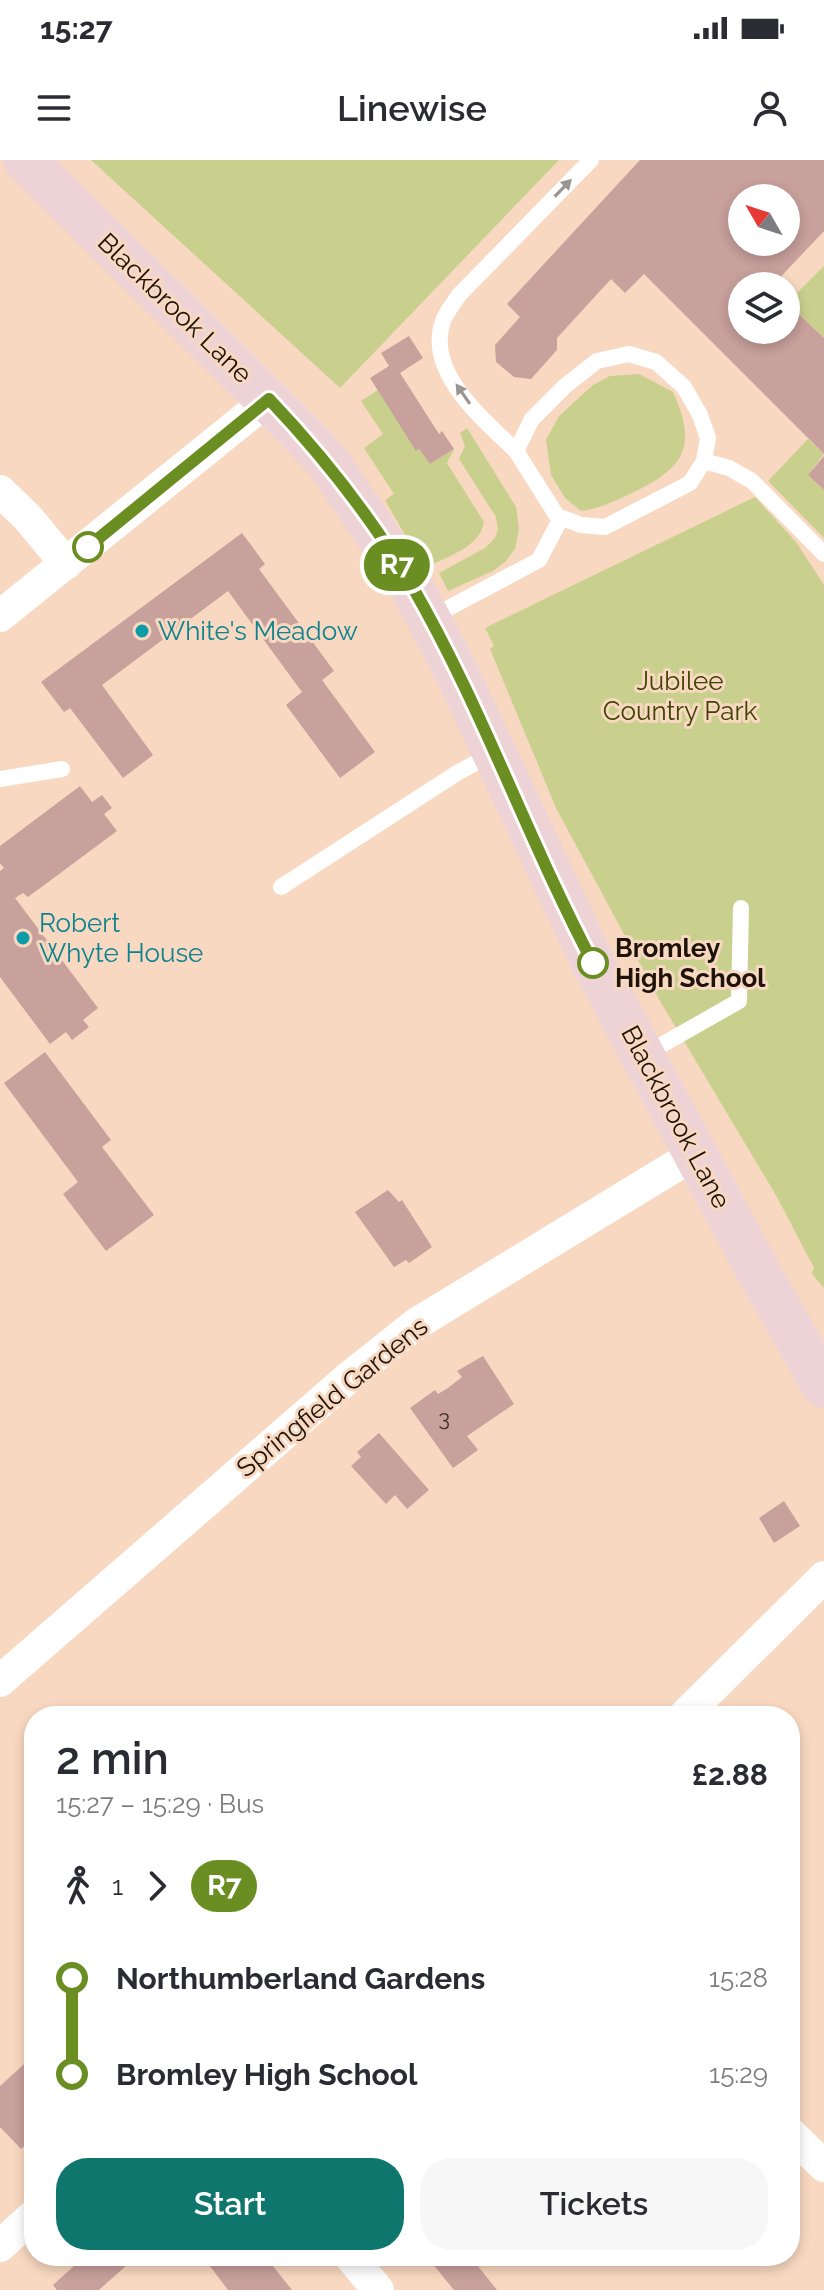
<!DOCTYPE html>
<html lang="en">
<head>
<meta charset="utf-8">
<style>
  body { margin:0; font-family:Raleway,sans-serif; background:#f7f7f7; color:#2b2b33; height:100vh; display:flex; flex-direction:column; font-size:30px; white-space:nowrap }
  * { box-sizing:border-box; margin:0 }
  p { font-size:26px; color:#7c7c81 }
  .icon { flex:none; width:44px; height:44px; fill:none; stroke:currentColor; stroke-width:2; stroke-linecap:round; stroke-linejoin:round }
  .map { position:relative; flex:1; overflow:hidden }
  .side { position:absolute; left:24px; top:1546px; width:776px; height:560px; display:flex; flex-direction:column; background:#fff; border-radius:32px; box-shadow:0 4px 12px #0003 }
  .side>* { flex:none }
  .badge { padding:0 16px; border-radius:26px; font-size:28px; line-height:52px }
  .needle { width:52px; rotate:309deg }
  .buttons { position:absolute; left:728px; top:24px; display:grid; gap:16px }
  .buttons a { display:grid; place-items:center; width:72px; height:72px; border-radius:50%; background:#fff; box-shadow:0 4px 12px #0003; font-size:40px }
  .map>.badge { position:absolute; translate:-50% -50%; box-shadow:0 0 0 4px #fff }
  .legs { display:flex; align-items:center; gap:12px; height:88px; padding:0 32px; font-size:26px }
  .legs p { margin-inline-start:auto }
  .head { display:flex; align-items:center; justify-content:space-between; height:136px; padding:0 32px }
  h1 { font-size:44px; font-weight:600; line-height:60px }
  .action { display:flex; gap:16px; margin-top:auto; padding:16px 32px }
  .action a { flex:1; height:92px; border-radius:32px; background:#0f766e; color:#fff; font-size:32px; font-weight:600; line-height:92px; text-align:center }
  .action a+a { background:#f7f7f7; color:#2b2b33 }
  ul { padding:0 32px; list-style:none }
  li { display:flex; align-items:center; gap:28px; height:96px; font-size:30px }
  li i { display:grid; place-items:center; width:12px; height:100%; margin:0 10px; background:currentColor }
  li i::after { content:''; width:20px; height:20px; margin:-10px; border:6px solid; border-radius:50%; background:#fff }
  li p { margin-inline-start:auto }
  li:first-child i { background:linear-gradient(#0000 50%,currentColor 0) }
  li:last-child i { background:linear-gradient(currentColor 50%,#0000 0) }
  .status { display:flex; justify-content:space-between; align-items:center; height:56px; padding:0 40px; background:#fff; direction:ltr }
  .status svg { height:22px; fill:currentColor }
  header { display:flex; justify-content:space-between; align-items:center; height:104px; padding:0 32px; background:#fff; font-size:36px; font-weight:600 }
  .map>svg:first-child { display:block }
  .green { fill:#c9d08e }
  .building { fill:#c8a09c; fill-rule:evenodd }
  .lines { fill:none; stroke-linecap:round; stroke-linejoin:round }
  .lane { stroke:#fff; stroke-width:16 }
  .street { stroke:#fff; stroke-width:32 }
  .secondary { stroke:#eed3d6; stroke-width:44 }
  .oneway { fill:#9a9591 }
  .line-1-casing { stroke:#fff; stroke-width:18 }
  .line-1 { stroke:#6b8e23; stroke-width:12 }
  .stop-1-dot { fill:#fff; stroke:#6b8e23; stroke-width:4 }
  .culture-dot { fill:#0f9aa8; stroke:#f8d8c0; stroke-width:3 }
  .labels { text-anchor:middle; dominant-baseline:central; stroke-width:6; stroke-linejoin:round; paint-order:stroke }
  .number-label { font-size:22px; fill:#48362e }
  .street-label { font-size:26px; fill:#1e130a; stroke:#f8d8c0 }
  .culture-label { font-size:26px; fill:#0d838f; stroke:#f8d8c0; text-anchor:start }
  .park-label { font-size:26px; fill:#3f4302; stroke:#f8d8c0 }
  .stop-label { font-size:26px; font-weight:bold; fill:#1e130a; stroke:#f8d8c0; text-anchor:start }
</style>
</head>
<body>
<div class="status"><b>15:27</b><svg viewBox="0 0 49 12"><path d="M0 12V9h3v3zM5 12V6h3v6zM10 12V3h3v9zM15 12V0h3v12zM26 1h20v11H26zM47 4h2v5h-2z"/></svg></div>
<header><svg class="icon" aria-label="menu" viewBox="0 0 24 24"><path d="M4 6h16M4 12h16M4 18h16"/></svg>Linewise<svg class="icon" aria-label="person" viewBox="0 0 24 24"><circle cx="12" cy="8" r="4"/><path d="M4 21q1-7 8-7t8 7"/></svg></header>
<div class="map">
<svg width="824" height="2130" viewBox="0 0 824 2130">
  <rect width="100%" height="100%" fill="#f8d8c0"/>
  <!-- green -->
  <path class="green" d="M91,0H559L340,228Z
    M824,106V178L787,143Z
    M639,214L673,232C697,285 686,307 634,332C616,341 601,348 581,351L565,338L551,315L546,280L559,256L593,225L610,216Z
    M378,230L416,290L419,289L430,304L454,289L447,303L484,362C480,388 446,397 424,408L385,340L394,334L364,288L383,274L361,241Z
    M467,268L516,347L519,369L515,389L505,402L493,411L448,431L439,413L485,388L495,378L498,369L496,357L459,299L465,286L460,273Z
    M808,279L824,294L808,315L824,330V378L768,321Z
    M755,337L796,382L824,425V1128L812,1114L814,1108L777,1037L660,841L556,648L490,489L494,486L485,468Z"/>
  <!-- building -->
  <path class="building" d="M640,0H824V71L772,126H742V170H786V142L824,178V294L644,114L625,133L611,119L557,178V190L531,219L514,217L496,202L495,185L520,157L507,144ZM742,38H786V82H742Z
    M409,176L423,198L400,213L439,274L442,271L454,289L430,304L419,289L416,291L370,218L389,206L381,193Z
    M824,296V330L808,315Z
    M242,373L265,404L259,409L334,511L322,520L375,592L340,618L286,545L302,532L228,431L102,525L153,595L123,618L70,548L64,552L41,522Z
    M80,626L92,642L102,635L112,648L104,654L117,671L28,737L23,733L15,738L98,848L83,860L89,867L72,880L66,872L50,884L0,817V711L4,708L0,703V686Z
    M45,892L111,980L102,987L154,1055L106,1091L63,1034L78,1022L4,923Z
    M388,1030L399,1042L402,1040L432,1087L409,1103L406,1100L394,1107L355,1052Z
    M483,1196L514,1244L467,1276L478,1290L453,1308L410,1248L435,1230L438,1234L448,1228L462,1217L457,1211Z
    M379,1273L429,1330L407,1349L395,1335L386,1344L351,1306L361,1297L357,1292Z
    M784,1341L800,1366L774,1383L759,1358Z
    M34,1895V1967L28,1973L33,1978L21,1989L0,1967V1926Z
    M85,2096H137L99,2130H57L53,2125Z
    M220,2096H265L292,2130H228L209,2105Z
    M426,2096H470L497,2130H454Z"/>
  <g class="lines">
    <!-- lane -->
    <path class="lane" d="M629,194L656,202L684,227L700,255L708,278L704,301L690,323L605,367L581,365L557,356L516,291L532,259L565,226L597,201Z
      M516,291C483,259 425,212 443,161C446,152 454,143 459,135L591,0
      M704,301L729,308L752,321L824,394
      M430,458L539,400L561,358
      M0,619L62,609
      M281,727L457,613L492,594
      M644,895L739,841L741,748"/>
    <!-- street -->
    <path class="street" d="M0,331L28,358L66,404
      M0,456L269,239
      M0,1521L347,1219L416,1164L695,994
      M684,1556L824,1417
      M790,1973L824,2006
      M0,2086L34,2055
      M350,2096L378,2130"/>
    <!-- secondary -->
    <path class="secondary" d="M25,0L303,275L330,305L410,424L455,509L591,799L763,1120L824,1226"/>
  </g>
  <!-- one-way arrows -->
  <defs><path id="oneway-solid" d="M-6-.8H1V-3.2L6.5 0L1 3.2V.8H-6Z" transform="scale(2)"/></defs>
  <g class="oneway">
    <use href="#oneway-solid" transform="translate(563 28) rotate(-46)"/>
    <use href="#oneway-solid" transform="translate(463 234) rotate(-125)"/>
  </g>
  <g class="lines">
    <defs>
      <path id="line-1" d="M88,387L269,239C323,296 372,358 412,426C482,547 528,680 593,803"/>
    </defs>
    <!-- line-1 casing -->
    <use href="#line-1" class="line-1-casing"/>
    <!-- line-1 -->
    <use href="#line-1" class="line-1"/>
  </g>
  <!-- markers -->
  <g class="stop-1-dot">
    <circle cx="88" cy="387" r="14"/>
    <circle cx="593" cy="803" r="14"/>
  </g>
  <g class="culture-dot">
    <circle cx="142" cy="471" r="8"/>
    <circle cx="23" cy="778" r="8"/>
  </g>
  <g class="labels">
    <!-- number labels -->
    <g class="number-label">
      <text x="444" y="1258">3</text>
    </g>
    <!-- street labels -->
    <g class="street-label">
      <text transform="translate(175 148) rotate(44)">Blackbrook Lane</text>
      <text transform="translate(676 957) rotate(62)">Blackbrook Lane</text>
      <text transform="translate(332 1237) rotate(-39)">Springfield Gardens</text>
    </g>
    <!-- culture labels -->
    <g class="culture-label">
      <text x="158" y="471">White's Meadow</text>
      <text x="39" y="763">Robert<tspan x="39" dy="30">Whyte House</tspan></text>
    </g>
    <!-- park labels -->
    <g class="park-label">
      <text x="680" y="521">Jubilee<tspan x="680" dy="30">Country Park</tspan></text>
    </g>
    <!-- stop labels -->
    <g class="stop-label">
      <text x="615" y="788">Bromley<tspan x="615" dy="30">High School</tspan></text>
    </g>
  </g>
</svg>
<div class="buttons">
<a><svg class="needle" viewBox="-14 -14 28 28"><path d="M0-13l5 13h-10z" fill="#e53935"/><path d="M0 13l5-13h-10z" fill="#7c7c81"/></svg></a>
<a><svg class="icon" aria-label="layers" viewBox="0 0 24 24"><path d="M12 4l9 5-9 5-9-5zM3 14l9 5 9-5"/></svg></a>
</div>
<b class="badge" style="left:397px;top:405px;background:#6b8e23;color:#fff">R7</b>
<section class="side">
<div class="head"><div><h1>2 min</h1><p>15:27 – 15:29 · Bus</p></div><b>£2.88</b></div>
<div class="legs"><svg class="icon" aria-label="walk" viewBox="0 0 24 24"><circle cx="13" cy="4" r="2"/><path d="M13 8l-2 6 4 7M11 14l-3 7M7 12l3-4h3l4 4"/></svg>1<svg class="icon" aria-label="forward" viewBox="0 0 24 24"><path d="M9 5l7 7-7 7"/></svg><b class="badge" style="background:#6b8e23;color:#fff">R7</b></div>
<ul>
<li><i style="color:#6b8e23"></i><b>Northumberland Gardens</b><p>15:28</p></li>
<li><i style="color:#6b8e23"></i><b>Bromley High School</b><p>15:29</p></li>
</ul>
<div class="action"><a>Start</a><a>Tickets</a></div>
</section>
</div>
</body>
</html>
